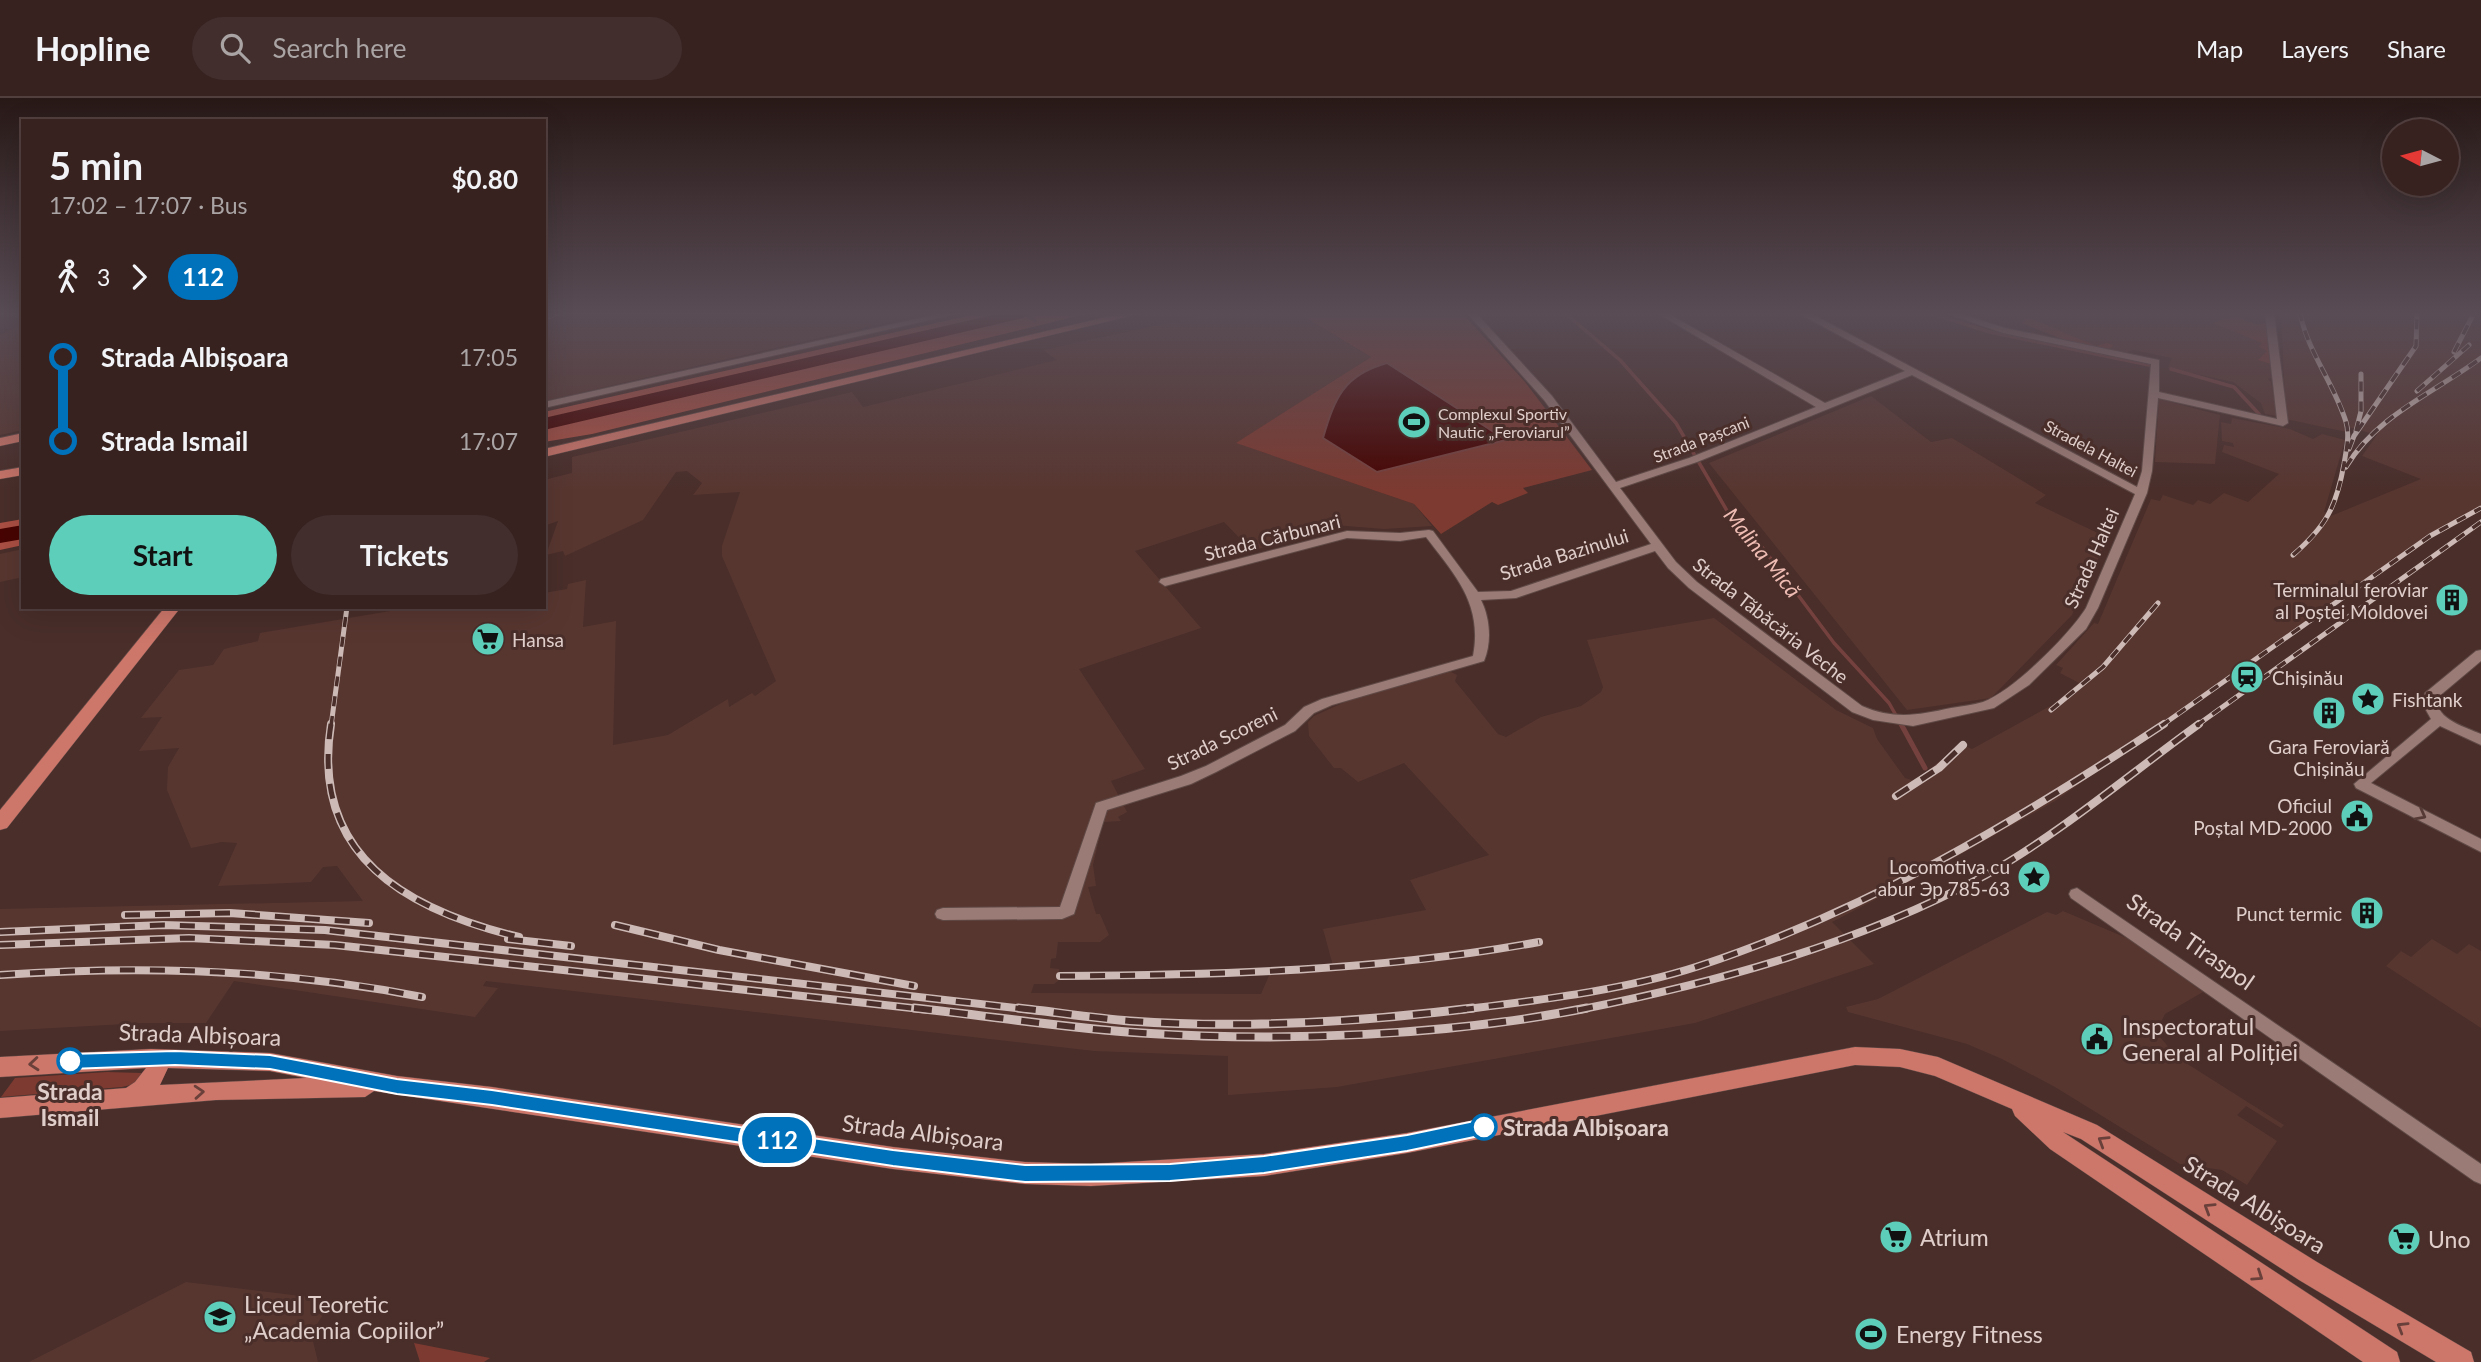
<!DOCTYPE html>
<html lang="en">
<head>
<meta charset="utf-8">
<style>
  body { margin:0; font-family:Lato,sans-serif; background:#422f2d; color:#f1f3f6; height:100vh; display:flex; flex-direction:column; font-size:26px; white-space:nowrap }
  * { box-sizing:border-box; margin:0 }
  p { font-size:23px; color:#aaa4a5 }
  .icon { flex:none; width:38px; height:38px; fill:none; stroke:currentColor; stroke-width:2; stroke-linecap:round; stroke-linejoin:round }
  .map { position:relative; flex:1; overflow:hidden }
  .panel { position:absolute; left:21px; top:21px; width:525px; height:490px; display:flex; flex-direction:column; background:#372220; border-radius:0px; box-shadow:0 7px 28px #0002,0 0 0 2px #513f3e }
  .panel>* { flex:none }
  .badge { padding:0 14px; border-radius:23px; font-size:24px; line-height:46px }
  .needle { width:46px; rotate:276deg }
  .buttons { position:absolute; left:2382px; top:21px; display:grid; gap:14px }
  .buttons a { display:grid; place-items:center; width:77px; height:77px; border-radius:50%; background:#372220; box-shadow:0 7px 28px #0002,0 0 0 2px #513f3e; font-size:35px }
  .map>.badge { position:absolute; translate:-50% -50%; box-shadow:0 0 0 4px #fff }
  .legs { display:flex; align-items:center; gap:10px; height:77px; padding:0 28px; font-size:23px }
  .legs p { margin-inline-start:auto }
  .head { display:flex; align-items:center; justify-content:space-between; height:119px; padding:0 28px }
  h1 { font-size:38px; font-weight:700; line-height:52px }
  .cta { display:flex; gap:14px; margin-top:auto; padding:14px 28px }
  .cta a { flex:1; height:80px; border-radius:42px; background:#5dceb9; color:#111; font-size:28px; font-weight:700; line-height:80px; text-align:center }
  .cta a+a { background:#422f2d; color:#f1f3f6 }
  ul { padding:0 28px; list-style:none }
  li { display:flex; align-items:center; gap:24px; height:84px; font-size:26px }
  li i { display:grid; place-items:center; width:10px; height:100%; margin:0 9px; background:currentColor }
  li i::after { content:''; width:18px; height:18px; margin:-9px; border:5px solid; border-radius:50%; background:#372220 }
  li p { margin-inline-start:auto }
  li:first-child i { background:linear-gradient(#0000 50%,currentColor 0) }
  li:last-child i { background:linear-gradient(currentColor 50%,#0000 0) }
  header { display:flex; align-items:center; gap:42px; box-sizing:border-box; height:98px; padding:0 35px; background:#372220; border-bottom:2px solid #513f3e }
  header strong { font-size:33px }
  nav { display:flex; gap:38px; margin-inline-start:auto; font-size:24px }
  .search { width:490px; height:63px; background:#422f2d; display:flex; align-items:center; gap:18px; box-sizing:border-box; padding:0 24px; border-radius:38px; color:#aaa4a5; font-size:26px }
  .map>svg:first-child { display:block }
  .built { fill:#583630 }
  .green { fill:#7c3a31 }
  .forest { fill:#aa4f43 }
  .water { fill:#470402; stroke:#75413e; stroke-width:2 }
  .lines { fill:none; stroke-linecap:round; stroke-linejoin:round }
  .stream-far1 { stroke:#75413e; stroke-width:3.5 }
  .stream { stroke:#75413e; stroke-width:5 }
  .river { fill:#470402; fill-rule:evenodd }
  .minor-casing { stroke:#604a46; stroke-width:2 }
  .major-casing { stroke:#604a46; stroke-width:1 }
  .minor { fill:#9b7b76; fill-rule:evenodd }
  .major { fill:#cd766a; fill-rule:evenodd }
  .rail-far2-casing { stroke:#cdbab6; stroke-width:5 }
  .rail-far1-casing { stroke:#cdbab6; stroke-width:8 }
  .rail-casing { stroke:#cdbab6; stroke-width:9 }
  .rail-far2 { stroke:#492e2a; stroke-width:3.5; stroke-dasharray:10; stroke-linecap:butt }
  .rail-far1 { stroke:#492e2a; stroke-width:5; stroke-dasharray:15; stroke-linecap:butt }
  .rail { stroke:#492e2a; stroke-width:6; stroke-dasharray:18; stroke-linecap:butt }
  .oneway { stroke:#553a35 }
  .oneway2 { stroke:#6a403a }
  .line-1 { fill:#0072bc; stroke:#fff; stroke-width:2 }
  .stop-1-dot { fill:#fff; stroke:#0072bc; stroke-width:3.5 }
  .labels { text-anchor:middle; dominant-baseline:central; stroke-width:6; stroke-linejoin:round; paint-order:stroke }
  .far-poi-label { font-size:16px; fill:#e0cecb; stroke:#492e2a; text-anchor:start }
  .far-street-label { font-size:16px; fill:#e0cecb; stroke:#492e2a }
  .street-label { font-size:19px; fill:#e0cecb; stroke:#492e2a }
  .poi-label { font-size:19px; fill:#e0cecb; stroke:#492e2a; text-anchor:end }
  .water-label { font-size:21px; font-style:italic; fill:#efbcb3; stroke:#492e2a }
  .near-street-label { font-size:23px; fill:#e0cecb; stroke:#492e2a }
  .near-poi-label { font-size:23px; fill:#e0cecb; stroke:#492e2a; text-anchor:start }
  .near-stop-label { font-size:23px; font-weight:bold; fill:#e0cecb; stroke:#492e2a }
</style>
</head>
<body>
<header>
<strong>Hopline</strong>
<div class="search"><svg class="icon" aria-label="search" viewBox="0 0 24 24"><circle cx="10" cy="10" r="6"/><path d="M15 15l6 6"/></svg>Search here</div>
<nav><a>Map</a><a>Layers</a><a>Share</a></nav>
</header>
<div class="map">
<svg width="2481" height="1264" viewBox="0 0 2481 1264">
  <rect width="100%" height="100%" fill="#492e2a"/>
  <!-- built -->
  <path class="built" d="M544,215H928L544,303Z
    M1214,215H1298L1371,259L1237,345L1414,406L1432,428L1384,431L1334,427L1252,453L1224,424L1135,453L1201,530L1079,571L1145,671L1111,683L1127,714L1118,719L1121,723L1103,724L1093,767L1096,788L1088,789L1096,816H1100L1109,837L1100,844H1058L1056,860L1051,861L1050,870L1059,871L1058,883L1054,886H1034L1031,895L1261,896L1271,873L1333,868L1323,831L1426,812L1410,782L1489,757L1404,665L1358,684L1341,670H1334L1309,638L1308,624L1314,618L1356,599L1449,573L1457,577L1455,583L1498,636L1506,639L1541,619L1581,608L1601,594L1603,589L1587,542L1714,520L1836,612L1873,630L1877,641L1905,680L1915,683L1961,646L1972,651L2052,607L2079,585L2060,575L2063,570L2056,567L2094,525L2098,526L2151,401L2160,403L2163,397L2193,407L2198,402L2210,406L2224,395L2248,404L2279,376L2222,354L2224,347L2234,349L2233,345L2222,343L2221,324L2231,326L2232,320L2290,331L2313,341L2322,336L2345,342L2324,414L2327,415L2326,420L2421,381L2362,358L2377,337L2348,329L2346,334L2286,321L2281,215H2481V413L2437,436L2055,703L1940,768L1832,824L1874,866L1695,925L1337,989L1228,997V958L1094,953L486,883L483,888L498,890L475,919L234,883L206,925H143L0,933V811L363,803L337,768L323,769L311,784L218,788L237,745L222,744L191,750L167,692L168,669L179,650L139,653L162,619L141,620L179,572L213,567L224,551L258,543L260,535L414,509H544V495L567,491L568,486L586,482L583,529L616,523L613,647L668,637L728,601L729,609L752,595L755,598L776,583L722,458V448L740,394L693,397L702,385L687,373L676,374L643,422L565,458L563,453L546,457L558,423L544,428V382L572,375V359L852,294L863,309L1057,262L1043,252Z
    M1998,215H2268L2271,280L2268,281L2271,284L2277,318L2265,316L2261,305L2233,284L2168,270L2172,260L2133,252L2124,255L2067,243Z
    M23,226V332L0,337V237Z
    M1871,298L1931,344L1952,340L2046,397L2035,405L2108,440L2072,517L1991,600L1907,612L1709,365Z
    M2159,301L2220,317L2215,366L2155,364Z
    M23,451V479L0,484V456Z
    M2063,813L2129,841L2203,894L2165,916L2157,932L2159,938L2178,960L2284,1027L2281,1030L2246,1008L2237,1017L2277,1043L2247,1087L2222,1072L2180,1066L2055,989L2002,961L1967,946L1848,914L1846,909L1878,901L2047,814L2056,817Z
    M2432,841L2457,856L2469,846L2481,853V930L2386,868L2401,853L2411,859Z
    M186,1184L333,1202L311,1235L318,1264H29Z"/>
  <!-- green -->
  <path class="green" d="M1298,215H1462L1525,284L1592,372L1523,390L1528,395L1498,407L1492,404L1441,436L1414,406L1236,345L1371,259Z
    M2241,215L2249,216L2240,220L2257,227L2269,224L2271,266L2258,262L2267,253L2259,249L2262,245L2213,225Z
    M2027,219L2096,248L2107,245L2113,247L2108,252L2067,243L2022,225L2026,223L2022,220Z
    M107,974L143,975L135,986L122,989L1,999L15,980Z
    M414,1245L490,1260L484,1264H420Z"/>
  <!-- forest -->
  <path class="forest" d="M980,215H1090L592,336L544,344V314Z
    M23,421V447L0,452V425Z"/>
  <!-- water -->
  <path class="water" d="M1387,265L1506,342L1377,374L1323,340C1335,299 1344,277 1387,265Z"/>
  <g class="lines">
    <!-- stream-far1 -->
    <path class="stream-far1" d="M1024,215L1035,223
      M1565,215L1620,262L1676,325L1733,423L1762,449L1834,545L1889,605L1902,628
      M1930,215L1990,234L2149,267
      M2171,271L2234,289L2259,316"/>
    <!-- stream -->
    <path class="stream" d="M1901,626L1925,670"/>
    <!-- river -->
    <path class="river" d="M1001,215H1031L1023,220L544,332V320Z
      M23,427V441L0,445V431Z"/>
    <defs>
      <path id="minor" d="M943,215H960L544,310V304Z
        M1467,215H1476L1552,298L1616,384L1689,360L1816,309L1657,215H1667L1825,305L1905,273L1798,215H1810L2137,389L2142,373L2151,266L2003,235L1945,215H1958L2005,230L2159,262V294L2277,321L2265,215H2274L2288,325L2283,328L2158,300L2152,373L2147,395L2098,510L2086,531L2029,587L1994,610L1913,628L1873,622L1852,614L1689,490L1668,470L1655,453L1516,500L1481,502C1490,520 1492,544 1484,563L1332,607L1314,615L1295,633L1216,674L1191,686L1107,712L1074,816L1062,821L943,822L937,820L935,816L937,812L943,810L1060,809L1096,705L1181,678L1206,668L1285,627L1304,609L1322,601L1473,558C1483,506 1455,477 1426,439L1400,443L1347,440L1165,488L1159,484L1161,481L1347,433L1400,435L1429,432L1433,433L1478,494L1511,493L1651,446L1544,302ZM1912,277L2135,396L2086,510C2069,537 2013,593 1983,604C1973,607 1962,608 1951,610C1919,617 1894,622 1862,608L1697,484L1676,464L1620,390L1697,364Z
        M2481,552V563L2437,600C2435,621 2465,629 2481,636V647L2440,628L2371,685L2481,741V754L2356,690L2354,686L2431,621L2422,605L2425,595L2476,553Z
        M2077,790L2481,1066V1086L2474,1083L2071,800L2069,796L2071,792Z"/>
      <path id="major" d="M1123,215H1143L544,359V351Z
        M23,335V343L0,348V340Z
        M23,369V377L0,381V373Z
        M165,509H181L7,730L0,732V712Z
        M1855,949L1900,951L1938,959L2097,1027L2317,1164L2471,1254L2474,1264H2436L2299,1182L2081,1041L2063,1034L2397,1254L2400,1264H2363L2050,1051L2015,1018L2012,1011L1935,978L1900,969L1855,967L1407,1055L1264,1078L1091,1088L1025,1086L893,1071L374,993L365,999L216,1002L0,1020V1000L126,990L135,984L146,970L0,979V959L151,951L270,955L397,978L492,989L893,1049L1025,1064L1091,1066L1264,1056L1407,1035ZM168,970L270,973L306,980L160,987Z"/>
    </defs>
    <!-- minor casing -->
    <use href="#minor" class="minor-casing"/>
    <!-- major casing -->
    <use href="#major" class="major-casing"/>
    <!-- minor -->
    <use href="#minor" class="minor"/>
    <!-- major -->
    <use href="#major" class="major"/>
    <defs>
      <path id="rail-far2" d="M544,220L559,215
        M2454,254L2474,215
        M2417,293L2469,247
        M2356,333L2361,313V276
        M2349,351L2354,338L2416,248L2417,215
        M2346,369C2377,317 2434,295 2481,260
        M2293,457C2326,428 2336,410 2344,366C2346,353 2350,337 2346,324C2334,285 2308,255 2300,215
        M2051,612L2103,569L2158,505
        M331,628L347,509
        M2161,628L2430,438L2481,410
        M2196,628L2481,424"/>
      <path id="rail-far1" d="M331,626C310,758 407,812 519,839
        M1896,698L1939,670L1963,647
        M125,817L230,815L369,825
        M615,827L719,852L914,888
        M0,834L163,827L325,832L1034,912
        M508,841L571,848
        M0,847L189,840L335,847L930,912
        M0,877C142,867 282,871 422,899
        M1060,878C1221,877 1380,873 1539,844
        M1459,912C1539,902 1622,893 1699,868C1867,813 2017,723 2164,626
        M1578,912C1720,884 1857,846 1986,777C2058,737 2131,675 2199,626"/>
      <path id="rail" d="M914,910C990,918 1066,930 1142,935C1283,944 1448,938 1587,910
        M1018,910C1055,914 1093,920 1130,923C1243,931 1361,924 1473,910"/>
    </defs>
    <!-- rail-far2 casing -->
    <use href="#rail-far2" class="rail-far2-casing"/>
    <!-- rail-far1 casing -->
    <use href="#rail-far1" class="rail-far1-casing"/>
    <!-- rail casing -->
    <use href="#rail" class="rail-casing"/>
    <!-- rail-far2 -->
    <use href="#rail-far2" class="rail-far2"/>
    <!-- rail-far1 -->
    <use href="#rail-far1" class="rail-far1"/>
    <!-- rail -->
    <use href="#rail" class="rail"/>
  </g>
  <!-- one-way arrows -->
  <defs><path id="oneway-chevron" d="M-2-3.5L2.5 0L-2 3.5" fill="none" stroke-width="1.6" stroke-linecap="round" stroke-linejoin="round" transform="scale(1.75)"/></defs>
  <use class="oneway" href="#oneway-chevron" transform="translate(2421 717) rotate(28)"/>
  <g class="oneway2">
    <use href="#oneway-chevron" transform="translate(34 966) rotate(175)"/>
    <use href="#oneway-chevron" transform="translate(199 994) rotate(-4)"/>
    <use href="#oneway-chevron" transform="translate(2103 1043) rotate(-148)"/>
    <use href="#oneway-chevron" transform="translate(2209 1110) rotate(-148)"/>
    <use href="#oneway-chevron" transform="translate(2258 1178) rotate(34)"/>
    <use href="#oneway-chevron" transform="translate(2402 1229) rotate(-149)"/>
  </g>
  <!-- sky -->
  <linearGradient id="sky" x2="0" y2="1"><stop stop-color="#281917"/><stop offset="0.55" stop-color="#594c55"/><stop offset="1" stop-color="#594c55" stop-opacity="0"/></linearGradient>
  <rect width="2481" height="392" fill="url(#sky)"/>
  <!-- line-1 -->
  <path class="line-1" d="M175,953L270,957L397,981L492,992L893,1052L1025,1067L1170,1066L1264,1058L1407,1037L1484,1021L1490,1023L1493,1029L1490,1034L1484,1037L1407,1053L1264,1075L1170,1083L1025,1084L893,1068L492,1007L397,996L270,971L175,967L70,971L61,963L70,956Z"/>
  <!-- icons -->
  <defs>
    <symbol id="stadium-disc" viewBox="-11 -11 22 22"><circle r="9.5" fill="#5dceb9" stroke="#492e2a"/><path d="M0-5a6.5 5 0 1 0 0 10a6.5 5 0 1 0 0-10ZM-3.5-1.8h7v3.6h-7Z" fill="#111"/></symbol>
    <symbol id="building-disc" viewBox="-11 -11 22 22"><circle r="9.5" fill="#5dceb9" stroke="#492e2a"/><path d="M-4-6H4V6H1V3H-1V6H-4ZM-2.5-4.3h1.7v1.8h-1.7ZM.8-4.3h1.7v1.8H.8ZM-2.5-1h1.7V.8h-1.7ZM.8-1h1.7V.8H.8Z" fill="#111"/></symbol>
    <symbol id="supermarket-disc" viewBox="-11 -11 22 22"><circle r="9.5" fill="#5dceb9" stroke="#492e2a"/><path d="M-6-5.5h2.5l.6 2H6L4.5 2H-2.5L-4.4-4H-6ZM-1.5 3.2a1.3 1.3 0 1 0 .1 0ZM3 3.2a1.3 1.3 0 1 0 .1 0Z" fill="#111"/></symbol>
    <symbol id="station-disc" viewBox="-11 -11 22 22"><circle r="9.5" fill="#5dceb9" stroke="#492e2a"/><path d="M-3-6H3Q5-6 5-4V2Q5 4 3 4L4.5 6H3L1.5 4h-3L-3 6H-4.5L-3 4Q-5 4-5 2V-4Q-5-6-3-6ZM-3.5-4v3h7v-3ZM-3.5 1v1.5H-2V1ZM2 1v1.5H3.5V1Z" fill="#111"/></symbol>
    <symbol id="sight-disc" viewBox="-11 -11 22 22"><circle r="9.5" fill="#5dceb9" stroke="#492e2a"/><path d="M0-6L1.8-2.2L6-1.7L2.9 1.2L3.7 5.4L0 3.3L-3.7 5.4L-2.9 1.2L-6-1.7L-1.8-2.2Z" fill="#111"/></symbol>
    <symbol id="civic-disc" viewBox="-11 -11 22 22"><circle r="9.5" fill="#5dceb9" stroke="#492e2a"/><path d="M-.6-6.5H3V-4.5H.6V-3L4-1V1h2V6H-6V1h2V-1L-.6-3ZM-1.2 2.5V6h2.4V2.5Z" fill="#111"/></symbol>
    <symbol id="school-disc" viewBox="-11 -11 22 22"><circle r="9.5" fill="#5dceb9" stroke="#492e2a"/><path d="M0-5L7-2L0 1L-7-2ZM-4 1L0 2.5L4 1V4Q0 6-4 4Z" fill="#111"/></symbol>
  </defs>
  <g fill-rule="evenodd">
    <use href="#stadium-disc" x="1395" y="305" width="38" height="38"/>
    <use href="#building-disc" x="2433" y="483" width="38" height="38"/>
    <use href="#supermarket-disc" x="469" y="522" width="38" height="38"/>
    <use href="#station-disc" x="2228" y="560" width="38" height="38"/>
    <use href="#sight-disc" x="2349" y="582" width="38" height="38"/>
    <use href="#building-disc" x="2310" y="596" width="38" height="38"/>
    <use href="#civic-disc" x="2338" y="699" width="38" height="38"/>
    <use href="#sight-disc" x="2015" y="760" width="38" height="38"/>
    <use href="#building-disc" x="2348" y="796" width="38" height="38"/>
    <use href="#civic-disc" x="2078" y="922" width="38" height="38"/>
    <use href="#supermarket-disc" x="1877" y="1120" width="38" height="38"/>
    <use href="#supermarket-disc" x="2385" y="1122" width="38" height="38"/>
    <use href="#school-disc" x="201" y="1200" width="38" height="38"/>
    <use href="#stadium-disc" x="1852" y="1217" width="38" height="38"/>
  </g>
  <!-- markers -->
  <g class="stop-1-dot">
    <circle cx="70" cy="963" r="12"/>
    <circle cx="1484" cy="1029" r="12"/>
  </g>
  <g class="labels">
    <!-- far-poi labels -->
    <g class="far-poi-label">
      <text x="1438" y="315">Complexul Sportiv<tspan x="1438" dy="18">Nautic „Feroviarul”</tspan></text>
    </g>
    <!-- far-street labels -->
    <g class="far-street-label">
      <text transform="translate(1701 341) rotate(-21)">Strada Pașcani</text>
      <text transform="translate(2091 350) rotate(28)">Stradela Haltei</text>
    </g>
    <!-- street labels -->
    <g class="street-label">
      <text transform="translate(1272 439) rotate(-14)">Strada Cărbunari</text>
      <text transform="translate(1564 456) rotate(-17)">Strada Bazinului</text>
      <text transform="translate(2091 460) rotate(-66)">Strada Haltei</text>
      <text transform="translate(1771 522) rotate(38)">Strada Tăbăcăria Veche</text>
      <text transform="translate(1222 640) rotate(-26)">Strada Scoreni</text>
    </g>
    <!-- poi labels -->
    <g class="poi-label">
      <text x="2428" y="491">Terminalul feroviar<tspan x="2428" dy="22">al Poștei Moldovei</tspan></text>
      <text x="512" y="541" text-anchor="start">Hansa</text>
      <text x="2272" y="579" text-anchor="start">Chișinău</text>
      <text x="2392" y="601" text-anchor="start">Fishtank</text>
      <text x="2329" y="648" text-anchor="middle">Gara Feroviară<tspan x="2329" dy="22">Chișinău</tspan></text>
      <text x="2332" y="707">Oficiul<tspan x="2332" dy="22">Poștal MD-2000</tspan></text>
      <text x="2010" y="768">Locomotiva cu<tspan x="2010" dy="22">abur Эр 785-63</tspan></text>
      <text x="2342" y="815">Punct termic</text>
    </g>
    <!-- water labels -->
    <g class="water-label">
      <text transform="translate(1763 454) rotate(51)">Malina Mică</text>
    </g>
    <!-- near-street labels -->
    <g class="near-street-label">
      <text transform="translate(2191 843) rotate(35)">Strada Tiraspol</text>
      <text transform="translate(200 936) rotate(2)">Strada Albișoara</text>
      <text transform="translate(923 1034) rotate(7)">Strada Albișoara</text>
      <text transform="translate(2255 1106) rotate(32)">Strada Albișoara</text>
    </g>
    <!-- near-poi labels -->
    <g class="near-poi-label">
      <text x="2122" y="928">Inspectoratul<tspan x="2122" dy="26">General al Poliției</tspan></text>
      <text x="1920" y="1139">Atrium</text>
      <text x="2428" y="1141">Uno</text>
      <text x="244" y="1206">Liceul Teoretic<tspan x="244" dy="26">„Academia Copiilor”</tspan></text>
      <text x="1896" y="1236">Energy Fitness</text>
    </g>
    <!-- near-stop labels -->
    <g class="near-stop-label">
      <text x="70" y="993">Strada<tspan x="70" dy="26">Ismail</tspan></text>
      <text x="1503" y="1029" text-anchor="start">Strada Albișoara</text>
    </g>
  </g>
</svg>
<div class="buttons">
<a><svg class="needle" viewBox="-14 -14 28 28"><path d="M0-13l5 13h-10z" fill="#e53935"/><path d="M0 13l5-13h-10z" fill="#aaa4a5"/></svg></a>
</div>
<b class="badge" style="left:777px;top:1042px;background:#0072bc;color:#fff">112</b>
<section class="panel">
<div class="head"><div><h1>5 min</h1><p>17:02 – 17:07 · Bus</p></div><b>$0.80</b></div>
<div class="legs"><svg class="icon" aria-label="walk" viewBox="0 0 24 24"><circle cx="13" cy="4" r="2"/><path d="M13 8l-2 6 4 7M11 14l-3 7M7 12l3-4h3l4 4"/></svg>3<svg class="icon" aria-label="forward" viewBox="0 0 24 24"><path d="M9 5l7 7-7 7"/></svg><b class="badge" style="background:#0072bc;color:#fff">112</b></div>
<ul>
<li><i style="color:#0072bc"></i><b>Strada Albișoara</b><p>17:05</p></li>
<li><i style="color:#0072bc"></i><b>Strada Ismail</b><p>17:07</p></li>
</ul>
<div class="cta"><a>Start</a><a>Tickets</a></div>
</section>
</div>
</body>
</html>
